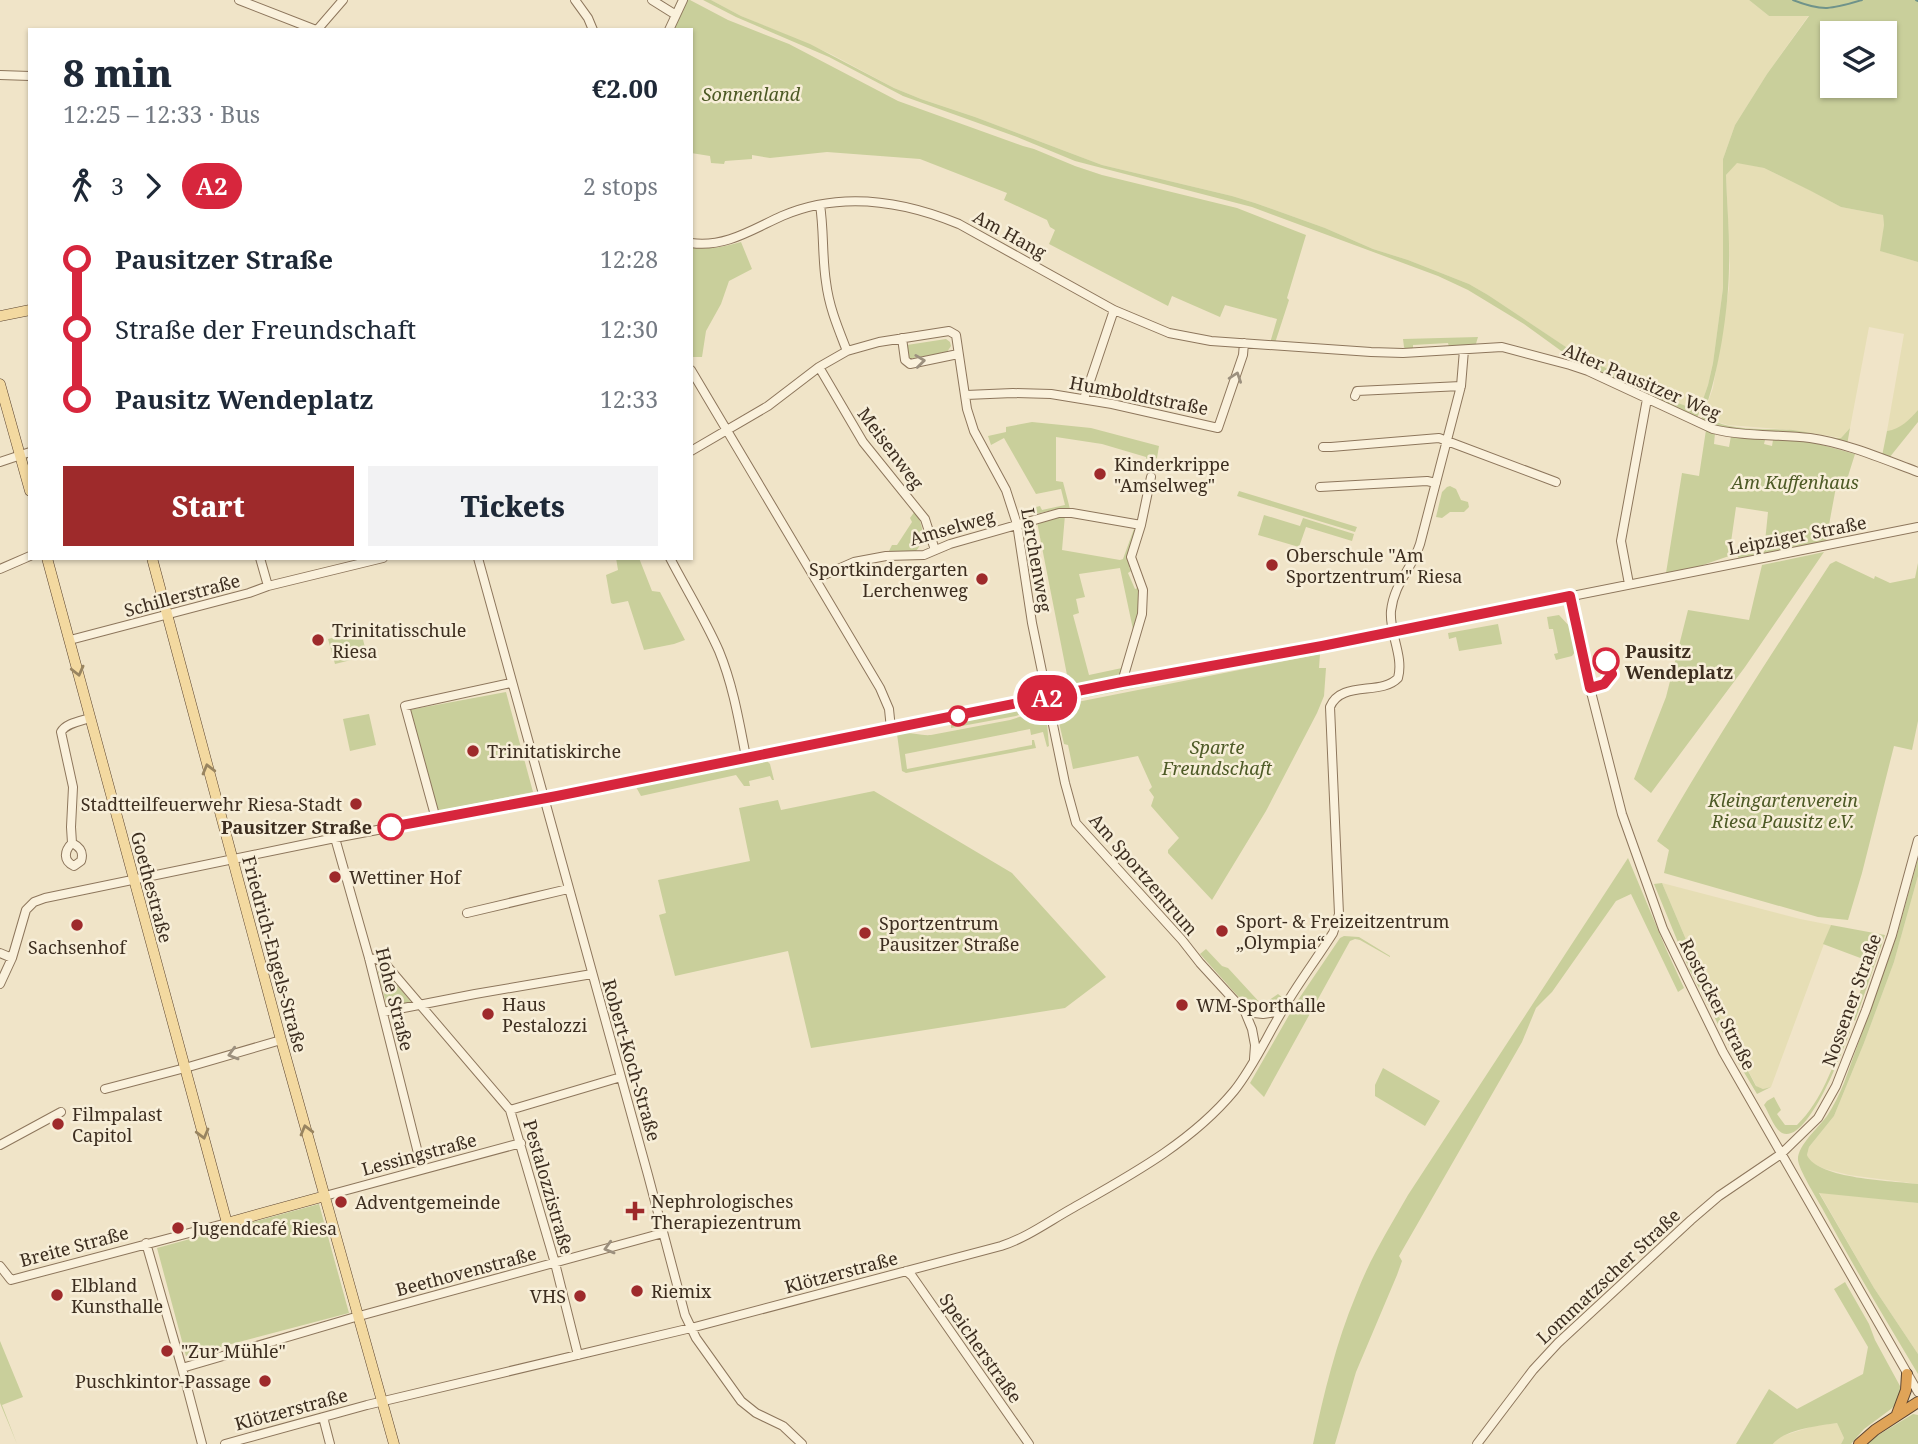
<!DOCTYPE html>
<html lang="en">
<head>
<meta charset="utf-8">
<style>
  body { margin:0; font-family:"Noto Serif",serif; background:#f2f2f3; color:#1f2937; height:100vh; display:flex; flex-direction:column; font-size:26px; white-space:nowrap }
  * { box-sizing:border-box; margin:0 }
  p { font-size:23px; color:#747a83 }
  .icon { flex:none; width:38px; height:38px; fill:none; stroke:currentColor; stroke-width:2; stroke-linecap:round; stroke-linejoin:round }
  .map { position:relative; flex:1; overflow:hidden }
  .details { position:absolute; left:28px; top:28px; width:665px; height:532px; display:flex; flex-direction:column; background:#fff; border-radius:0px; box-shadow:0 2px 5px #0004 }
  .details>* { flex:none }
  .badge { padding:0 14px; border-radius:23px; font-size:24px; line-height:46px }
  .fabs { position:absolute; left:1820px; top:21px; display:grid; gap:14px }
  .fabs a { display:grid; place-items:center; width:77px; height:77px; border-radius:0px; background:#fff; box-shadow:0 2px 5px #0004; font-size:35px }
  .map>.badge { position:absolute; translate:-50% -50%; box-shadow:0 0 0 4px #fff }
  .legs { display:flex; align-items:center; gap:10px; height:77px; padding:0 35px; font-size:23px }
  .legs p { margin-inline-start:auto }
  .headline { display:flex; align-items:center; justify-content:space-between; height:119px; padding:0 35px }
  h1 { font-size:38px; font-weight:800; line-height:52px }
  .primary-button { display:flex; gap:14px; margin-top:auto; padding:14px 35px }
  .primary-button a { flex:1; height:80px; border-radius:0px; background:#9e2a2b; color:#fff; font-size:28px; font-weight:800; line-height:80px; text-align:center }
  .primary-button a+a { background:#f2f2f3; color:#1f2937 }
  ul { padding:0 35px; list-style:none }
  li { display:flex; align-items:center; gap:24px; height:70px; font-size:26px }
  li i { display:grid; place-items:center; width:10px; height:100%; margin:0 9px; background:currentColor }
  li i::after { content:''; width:18px; height:18px; margin:-9px; border:5px solid; border-radius:50%; background:#fff }
  li p { margin-inline-start:auto }
  li:first-child i { background:linear-gradient(#0000 50%,currentColor 0) }
  li:last-child i { background:linear-gradient(currentColor 50%,#0000 0) }
  .map>svg:first-child { display:block }
  .farmland { fill:#e6deb5 }
  .green { fill:#c9cf9b; fill-rule:evenodd }
  .lines { fill:none; stroke-linecap:round; stroke-linejoin:round }
  .stream { stroke:#6f938a; stroke-width:2 }
  .minor-casing { stroke:#8d765c; stroke-width:10 }
  .major-casing { stroke:#5b4430; stroke-width:11 }
  .highway-casing { stroke:#5b4430; stroke-width:12 }
  .minor { stroke:#faf1dc; stroke-width:8 }
  .major { stroke:#f3d9a0; stroke-width:10 }
  .highway { stroke:#e0a458; stroke-width:10 }
  .oneway { stroke:#9c907e }
  .oneway2 { stroke:#988460 }
  .line-1-casing { stroke:#fff; stroke-width:16 }
  .line-1 { stroke:#d7263d; stroke-width:10 }
  .poi-dot { fill:#9e2a2b; stroke:#f7eed8; stroke-width:2.5 }
  .stop-1-dot { fill:#fff; stroke:#d7263d; stroke-width:3.5 }
  .labels { text-anchor:middle; dominant-baseline:central; stroke-width:5; stroke-linejoin:round; paint-order:stroke }
  .park-label { font-size:18px; font-style:italic; fill:#4d5a26; stroke:#f7eed8 }
  .street-label { font-size:18px; fill:#3d2e20; stroke:#f7eed8 }
  .poi-label { font-size:18px; fill:#3d2e20; stroke:#f7eed8; text-anchor:start }
  .stop-label { font-size:18px; font-weight:bold; fill:#3d2e20; stroke:#f7eed8; text-anchor:start }
</style>
</head>
<body>
<div class="map">
<svg width="1918" height="1444" viewBox="0 0 1918 1444">
  <rect width="100%" height="100%" fill="#f0e4c8"/>
  <!-- farmland -->
  <path class="farmland" d="M711,0H1749L1769,16L1809,15L1767,74L1735,125L1723,159V288L1713,363L1708,385L1699,411L1673,401L1626,379L1597,363L1587,361L1488,295L1469,284L1408,260L1373,249L1325,228L1255,203L1232,196L1102,165L975,117L921,99L894,88L831,54L741,16Z
    M1737,162L1764,168L1812,191L1841,207L1883,215L1884,225L1881,251L1918,262V410L1908,422L1895,430L1887,431L1904,334L1869,327L1850,428L1841,438L1792,430L1728,425L1711,420L1704,413L1713,388L1717,364L1729,288L1730,265L1726,175Z
    M1918,876V1184L1849,1175L1825,1169L1814,1164L1809,1160L1807,1155L1809,1147L1834,1116L1864,1043L1894,962Z
    M1662,883L1800,919L1831,925L1771,1087L1763,1089L1757,1087L1718,1015Z
    M1819,1192L1918,1203V1354L1874,1288Z
    M1837,1423L1844,1438L1841,1444H1773L1779,1437L1814,1426Z"/>
  <!-- green -->
  <path class="green" d="M686,0H690L728,20L789,44L898,101L1023,146L1034,149L1075,166L1102,175L1237,208L1306,235L1287,298L1289,300L1275,343H1270L1277,319L1225,305L1220,317L1172,296L1168,306L1049,244L1055,230L1050,227L1047,220L1004,200L1007,193L920,159L827,152L770,158L752,155V159L725,161L724,164L711,163L710,156L691,153V30H671Z
    M703,0H711L741,16L810,44L894,88L921,99L975,117L1102,165L1232,196L1255,203L1325,228L1373,249L1408,260L1469,284L1488,295L1587,361L1597,363L1626,379L1673,401L1699,411L1708,385L1713,363L1723,288V159L1735,125L1767,74L1809,16H1769L1749,0H1918V262L1880,251L1884,225L1883,215L1841,207L1811,191L1764,168L1737,163L1726,175C1727,206 1730,237 1729,268C1728,313 1719,371 1704,413C1720,433 1770,428 1793,430C1808,432 1822,436 1836,438H1841L1850,428L1847,445L1722,429L1700,421L1704,414L1700,411L1696,420L1582,366L1524,324L1468,290L1438,276L1252,207L1075,161L1017,137L903,96L829,57L736,17ZM1832,33H1885V86H1832Z
    M741,242L752,269L729,281L721,304L706,331L702,357H691V247C709,250 723,247 741,242Z
    M1478,337L1475,347H1449L1448,343L1413,345V349L1406,350L1404,347L1403,339Z
    M946,339L950,342L951,346L947,352L908,359L906,347L907,345Z
    M1918,410V422L1889,458L1882,456L1887,431C1901,429 1909,420 1918,410Z
    M1032,422L1091,428L1159,446L1157,458L1147,463L1146,457L1102,444L1056,437V481L1063,482L1070,509H1057L1036,514V507L1040,506L1042,510L1065,505L1061,489L1036,494L1004,438L991,445L988,436L1006,432V427Z
    M1706,430L1715,433L1714,444L1729,447L1731,436L1765,440L1764,444L1772,446L1773,440L1775,439L1811,442L1855,454L1844,489L1836,487L1826,541L1739,559L1737,555L1764,552L1768,512L1736,507L1731,542L1732,555L1697,567L1666,573L1682,473L1699,476Z
    M1450,486L1456,489L1461,500L1468,502L1469,507L1464,512H1450L1442,518L1436,517L1442,492L1447,487Z
    M1239,491L1357,527L1355,532L1237,496Z
    M915,511C923,524 927,540 915,552L889,551L892,545H897L912,522L910,518Z
    M1065,515L1062,550L1120,560L1123,559L1135,526L1131,566L1129,567L1131,571L1128,573L1135,589L1140,587L1141,603L1134,634L1120,568L1079,574L1085,597L1076,599L1079,613L1073,615L1089,675L1122,668L1121,675L1069,685L1037,522Z
    M1264,515L1300,526L1303,518L1354,534L1352,541L1306,527L1299,547L1258,535Z
    M1824,552L1745,667L1651,793L1634,779L1666,697L1688,610L1749,620L1762,565Z
    M616,558H639L652,591L660,592L685,640L674,644L644,650L628,601L613,604L611,603L606,575L618,570Z
    M1836,561L1874,579L1875,576L1890,583L1915,578L1918,563V721L1912,750L1894,746L1862,873L1848,920L1818,917L1664,873L1669,850L1657,841C1711,746 1771,655 1830,564Z
    M1559,615L1571,628L1575,652L1572,656L1556,660L1554,654L1558,653L1553,629H1549L1547,617Z
    M1498,624L1502,644L1459,651L1456,637L1449,639L1448,633Z
    M361,631L367,656L335,664L328,639Z
    M1317,649L1318,652L1063,702L1062,699Z
    M1320,654L1319,668H1326L1324,696L1317,713L1266,811L1212,900L1168,853V850L1179,838L1151,806L1154,797L1149,790L1152,787L1138,756L1073,769L1068,745L1064,744L1056,710L1057,706Z
    M506,692L533,792L438,811L409,710Z
    M1037,704L1042,706L1016,716L951,728V723L956,722L957,725L961,724V721L970,717Z
    M1044,709L1046,712L1049,746L1047,747L1043,732L1031,735L1030,729L905,754L907,769L1032,745V740H1034L1036,748L906,773L902,771L897,734C909,731 919,736 931,735L1010,720Z
    M369,714L376,745L350,751L343,719Z
    M766,760L770,764L774,780H772L770,776L749,781L750,786H744L736,775L641,796L636,787Z
    M874,791L1012,873L1106,977L1065,1008L811,1048L788,951L675,976L659,915L666,913L658,880L750,861L739,808L778,800L781,810Z
    M1628,858L1666,949L1684,988L1678,992L1631,894L1616,901L1552,992L1536,1008L1522,1042L1399,1256L1402,1261L1397,1275L1356,1372L1335,1444H1313C1324,1393 1336,1343 1356,1295C1369,1260 1390,1227 1408,1195Z
    M1918,859V876L1894,962L1864,1043L1834,1116L1809,1147L1807,1155C1817,1179 1893,1181 1918,1184V1203L1819,1193L1874,1288L1918,1354V1374C1885,1319 1852,1264 1822,1208C1816,1197 1799,1170 1798,1160C1797,1146 1819,1127 1827,1116C1834,1105 1839,1095 1844,1083L1897,935Z
    M1662,883L1718,1015L1756,1086L1763,1089L1771,1087L1757,1094L1739,1064L1689,969L1654,884Z
    M1831,925L1885,935L1855,1021L1851,1017L1871,962L1823,944Z
    M1344,936L1359,937L1390,956V957L1360,940L1355,939L1350,941L1264,1097L1250,1083L1296,1003L1340,938Z
    M1206,949L1222,966L1228,968L1262,1005L1278,994L1283,998C1258,1019 1244,1004 1227,984C1218,974 1209,964 1200,954Z
    M384,968L411,1002L387,1007L378,972L380,969Z
    M1846,1032H1850C1843,1049 1808,1145 1782,1133C1774,1129 1769,1113 1764,1105L1767,1101L1774,1097L1781,1110L1777,1114L1785,1125H1797C1822,1101 1834,1064 1846,1032Z
    M1383,1068L1440,1101L1425,1126L1375,1096V1085Z
    M319,1204L349,1313L186,1356L157,1248Z
    M1845,1282L1869,1324L1875,1340L1900,1386V1394L1897,1403L1891,1409L1864,1429L1851,1444H1841L1844,1438L1837,1423C1818,1426 1785,1429 1773,1444H1736L1769,1389L1797,1409L1863,1374L1868,1347L1834,1289Z
    M0,1341L23,1397L2,1405L17,1444L0,1403Z
    M1913,1414L1918,1415V1444H1867L1875,1437Z"/>
  <g class="lines">
    <!-- stream -->
    <path class="stream" d="M1793,0C1823,12 1832,9 1862,0
      M1916,0L1918,1"/>
    <defs>
      <path id="minor" d="M239,0L316,30
        M575,0L588,18L593,30
        M652,0L676,15
        M317,30L343,0
        M669,30L683,0
        M0,75L30,76
        M820,205C824,230 822,256 826,282C829,307 838,328 847,351
        M691,243C725,248 753,229 782,216C840,191 903,201 959,224L1114,310L1169,333L1211,341L1371,352L1403,353L1502,347L1570,365L1588,371L1713,429C1745,437 1777,434 1810,438C1846,443 1883,459 1918,472
        M902,338L905,360L910,364L958,354
        M819,367L863,442L925,519L935,550
        M691,370L880,688L889,709L891,729
        M966,395L1013,393L1051,394L1112,404L1218,428L1243,355L1244,343
        M1355,396L1357,391L1461,386
        M1084,399L1114,310
        M1323,447H1331L1439,438L1556,482
        M691,451L768,406L819,367L847,351L879,342L949,331L956,335L967,409L974,431L1006,490L1017,524L1032,623L1065,783L1076,823L1182,940L1200,963L1245,1012L1252,1029L1255,1045L1254,1059
        M0,462L30,452
        M1320,487L1427,481L1436,483
        M260,558L268,586
        M478,558L648,1175L685,1315L696,1338L741,1401L756,1413L783,1426L802,1444
        M670,558C686,589 705,619 719,651C733,685 739,721 746,757
        M0,569L30,556
        M815,579L854,562L886,556L924,555L950,544L1059,513H1072L1141,525
        M1629,584L1621,541L1647,399
        M1570,596L1590,688L1622,814L1663,929L1723,1052L1918,1392
        M70,640L249,593L268,586L383,558
        M1122,682L1142,614L1143,590L1131,557L1141,525L1151,477
        M436,819L405,706L511,683
        M335,838L369,958L422,1169
        M72,843C80,847 84,852 81,861L74,866C63,861 64,851 72,843L71,827L73,787L61,732C66,723 81,721 90,718
        M467,913L568,889
        M0,953L12,958
        M369,958L382,960L510,1110L555,1263L578,1355
        M0,984L12,958L26,910L34,902L45,898L335,838L557,796L1122,682L1392,632L1918,527
        M383,1012L475,994L592,974
        M1245,1012L1263,1014L1282,1011
        M105,1089L185,1068L281,1040
        M510,1110L621,1077
        M0,1145L61,1112
        M325,1196L521,1143
        M146,1243L182,1368L202,1444
        M0,1266L11,1280L227,1223
        M906,1271L912,1276L1029,1444
        M182,1368L352,1318L663,1233
        M323,1417L330,1444
        M225,1444L367,1405L691,1328L1001,1246C1026,1238 1048,1222 1071,1209C1129,1176 1191,1143 1234,1091C1253,1067 1265,1040 1281,1013C1296,986 1316,960 1333,933L1339,914L1330,707C1341,680 1381,696 1398,678C1404,656 1389,633 1391,611C1394,583 1412,569 1420,544L1461,386L1464,350
        M1477,1444L1533,1370L1558,1343L1691,1220L1719,1196L1781,1154L1818,1118L1836,1086L1866,1010L1892,935L1918,840"/>
      <path id="major" d="M0,316L30,310
        M0,384L30,491
        M47,558L227,1223L325,1196
        M152,558L281,1040L394,1444"/>
      <path id="highway" d="M1897,1414L1906,1390L1907,1374
        M1859,1444L1875,1430L1918,1402"/>
    </defs>
    <!-- minor casing -->
    <use href="#minor" class="minor-casing"/>
    <!-- major casing -->
    <use href="#major" class="major-casing"/>
    <!-- highway casing -->
    <use href="#highway" class="highway-casing"/>
    <!-- minor -->
    <use href="#minor" class="minor"/>
    <!-- major -->
    <use href="#major" class="major"/>
    <!-- highway -->
    <use href="#highway" class="highway"/>
  </g>
  <!-- one-way arrows -->
  <defs><path id="oneway-chevron" d="M-2-3.5L2.5 0L-2 3.5" fill="none" stroke-width="1.6" stroke-linecap="round" stroke-linejoin="round" transform="scale(1.75)"/></defs>
  <g class="oneway">
    <use href="#oneway-chevron" transform="translate(920 361) rotate(-7)"/>
    <use href="#oneway-chevron" transform="translate(1236 377) rotate(-71)"/>
    <use href="#oneway-chevron" transform="translate(233 1054) rotate(164)"/>
    <use href="#oneway-chevron" transform="translate(609 1248) rotate(164)"/>
  </g>
  <g class="oneway2">
    <use href="#oneway-chevron" transform="translate(78 671) rotate(76)"/>
    <use href="#oneway-chevron" transform="translate(208 769) rotate(-105)"/>
    <use href="#oneway-chevron" transform="translate(306 1130) rotate(-105)"/>
    <use href="#oneway-chevron" transform="translate(203 1134) rotate(75)"/>
  </g>
  <g class="lines">
    <defs>
      <path id="line-1" d="M391,827L557,796L1122,682L1322,646L1570,596L1590,688L1604,684L1612,674L1606,661"/>
    </defs>
    <!-- line-1 casing -->
    <use href="#line-1" class="line-1-casing"/>
    <!-- line-1 -->
    <use href="#line-1" class="line-1"/>
  </g>
  <!-- markers -->
  <g class="poi-dot">
    <circle cx="1100" cy="474" r="7"/>
    <circle cx="1272" cy="565" r="7"/>
    <circle cx="982" cy="579" r="7"/>
    <circle cx="318" cy="640" r="7"/>
    <circle cx="473" cy="751" r="7"/>
    <circle cx="356" cy="804" r="7"/>
    <circle cx="335" cy="877" r="7"/>
    <circle cx="77" cy="925" r="7"/>
    <circle cx="1222" cy="931" r="7"/>
    <circle cx="865" cy="933" r="7"/>
    <circle cx="1182" cy="1005" r="7"/>
    <circle cx="488" cy="1014" r="7"/>
    <circle cx="58" cy="1124" r="7"/>
    <circle cx="341" cy="1202" r="7"/>
    <path d="M631.5 1200.5h7v7h7v7h-7v7h-7v-7h-7v-7h7z"/>
    <circle cx="178" cy="1228" r="7"/>
    <circle cx="637" cy="1291" r="7"/>
    <circle cx="57" cy="1295" r="7"/>
    <circle cx="580" cy="1296" r="7"/>
    <circle cx="167" cy="1351" r="7"/>
    <circle cx="265" cy="1381" r="7"/>
  </g>
  <g class="stop-1-dot">
    <circle cx="1606" cy="661" r="12"/>
    <circle cx="958" cy="716" r="9"/>
    <circle cx="391" cy="827" r="12"/>
  </g>
  <g class="labels">
    <!-- park labels -->
    <g class="park-label">
      <text x="751" y="94">Sonnenland</text>
      <text x="1795" y="482">Am Kuffenhaus</text>
      <text x="1217" y="747">Sparte<tspan x="1217" dy="21">Freundschaft</tspan></text>
      <text x="1783" y="800">Kleingartenverein<tspan x="1783" dy="21">Riesa Pausitz e.V.</tspan></text>
    </g>
    <!-- street labels -->
    <g class="street-label">
      <text transform="translate(1010 234) rotate(29)">Am Hang</text>
      <text transform="translate(1642 381) rotate(23)">Alter Pausitzer Weg</text>
      <text transform="translate(1139 395) rotate(11)">Humboldtstraße</text>
      <text transform="translate(891 448) rotate(53)">Meisenweg</text>
      <text transform="translate(952 527) rotate(-16)">Amselweg</text>
      <text transform="translate(1797 535) rotate(-11)">Leipziger Straße</text>
      <text transform="translate(1037 560) rotate(80)">Lerchenweg</text>
      <text transform="translate(182 595) rotate(-15)">Schillerstraße</text>
      <text transform="translate(1144 874) rotate(49)">Am Sportzentrum</text>
      <text transform="translate(152 887) rotate(75)">Goethestraße</text>
      <text transform="translate(275 954) rotate(75)">Friedrich-Engels-Straße</text>
      <text transform="translate(395 999) rotate(76)">Hohe Straße</text>
      <text transform="translate(1851 1000) rotate(-70)">Nossener Straße</text>
      <text transform="translate(1718 1004) rotate(63)">Rostocker Straße</text>
      <text transform="translate(632 1060) rotate(74)">Robert-Koch-Straße</text>
      <text transform="translate(419 1154) rotate(-15)">Lessingstraße</text>
      <text transform="translate(549 1187) rotate(74)">Pestalozzistraße</text>
      <text transform="translate(74 1246) rotate(-15)">Breite Straße</text>
      <text transform="translate(466 1271) rotate(-15)">Beethovenstraße</text>
      <text transform="translate(841 1272) rotate(-15)">Klötzerstraße</text>
      <text transform="translate(1608 1276) rotate(-43)">Lommatzscher Straße</text>
      <text transform="translate(981 1348) rotate(55)">Speicherstraße</text>
      <text transform="translate(291 1409) rotate(-15)">Klötzerstraße</text>
    </g>
    <!-- poi labels -->
    <g class="poi-label">
      <text x="1114" y="464">Kinderkrippe<tspan x="1114" dy="21">"Amselweg"</tspan></text>
      <text x="1286" y="555">Oberschule "Am<tspan x="1286" dy="21">Sportzentrum" Riesa</tspan></text>
      <text x="968" y="569" text-anchor="end">Sportkindergarten<tspan x="968" dy="21">Lerchenweg</tspan></text>
      <text x="332" y="630">Trinitatisschule<tspan x="332" dy="21">Riesa</tspan></text>
      <text x="487" y="751">Trinitatiskirche</text>
      <text x="342" y="804" text-anchor="end">Stadtteilfeuerwehr Riesa-Stadt</text>
      <text x="349" y="877">Wettiner Hof</text>
      <text x="1236" y="921">Sport- &amp; Freizeitzentrum<tspan x="1236" dy="21">„Olympia“</tspan></text>
      <text x="879" y="923">Sportzentrum<tspan x="879" dy="21">Pausitzer Straße</tspan></text>
      <text x="77" y="947" text-anchor="middle">Sachsenhof</text>
      <text x="502" y="1004">Haus<tspan x="502" dy="21">Pestalozzi</tspan></text>
      <text x="1196" y="1005">WM-Sporthalle</text>
      <text x="72" y="1114">Filmpalast<tspan x="72" dy="21">Capitol</tspan></text>
      <text x="651" y="1201">Nephrologisches<tspan x="651" dy="21">Therapiezentrum</tspan></text>
      <text x="355" y="1202">Adventgemeinde</text>
      <text x="192" y="1228">Jugendcafé Riesa</text>
      <text x="71" y="1285">Elbland<tspan x="71" dy="21">Kunsthalle</tspan></text>
      <text x="651" y="1291">Riemix</text>
      <text x="566" y="1296" text-anchor="end">VHS</text>
      <text x="181" y="1351">"Zur Mühle"</text>
      <text x="251" y="1381" text-anchor="end">Puschkintor-Passage</text>
    </g>
    <!-- stop labels -->
    <g class="stop-label">
      <text x="1625" y="651">Pausitz<tspan x="1625" dy="21">Wendeplatz</tspan></text>
      <text x="372" y="827" text-anchor="end">Pausitzer Straße</text>
    </g>
  </g>
</svg>
<div class="fabs">
<a><svg class="icon" aria-label="layers" viewBox="0 0 24 24"><path d="M12 4l9 5-9 5-9-5zM3 14l9 5 9-5"/></svg></a>
</div>
<b class="badge" style="left:1047px;top:698px;background:#d7263d;color:#fff">A2</b>
<section class="details">
<div class="headline"><div><h1>8 min</h1><p>12:25 – 12:33 · Bus</p></div><b>€2.00</b></div>
<div class="legs"><svg class="icon" aria-label="walk" viewBox="0 0 24 24"><circle cx="13" cy="4" r="2"/><path d="M13 8l-2 6 4 7M11 14l-3 7M7 12l3-4h3l4 4"/></svg>3<svg class="icon" aria-label="forward" viewBox="0 0 24 24"><path d="M9 5l7 7-7 7"/></svg><b class="badge" style="background:#d7263d;color:#fff">A2</b><p>2 stops</p></div>
<ul>
<li><i style="color:#d7263d"></i><b>Pausitzer Straße</b><p>12:28</p></li>
<li><i style="color:#d7263d"></i><span>Straße der Freundschaft</span><p>12:30</p></li>
<li><i style="color:#d7263d"></i><b>Pausitz Wendeplatz</b><p>12:33</p></li>
</ul>
<div class="primary-button"><a>Start</a><a>Tickets</a></div>
</section>
</div>
</body>
</html>
